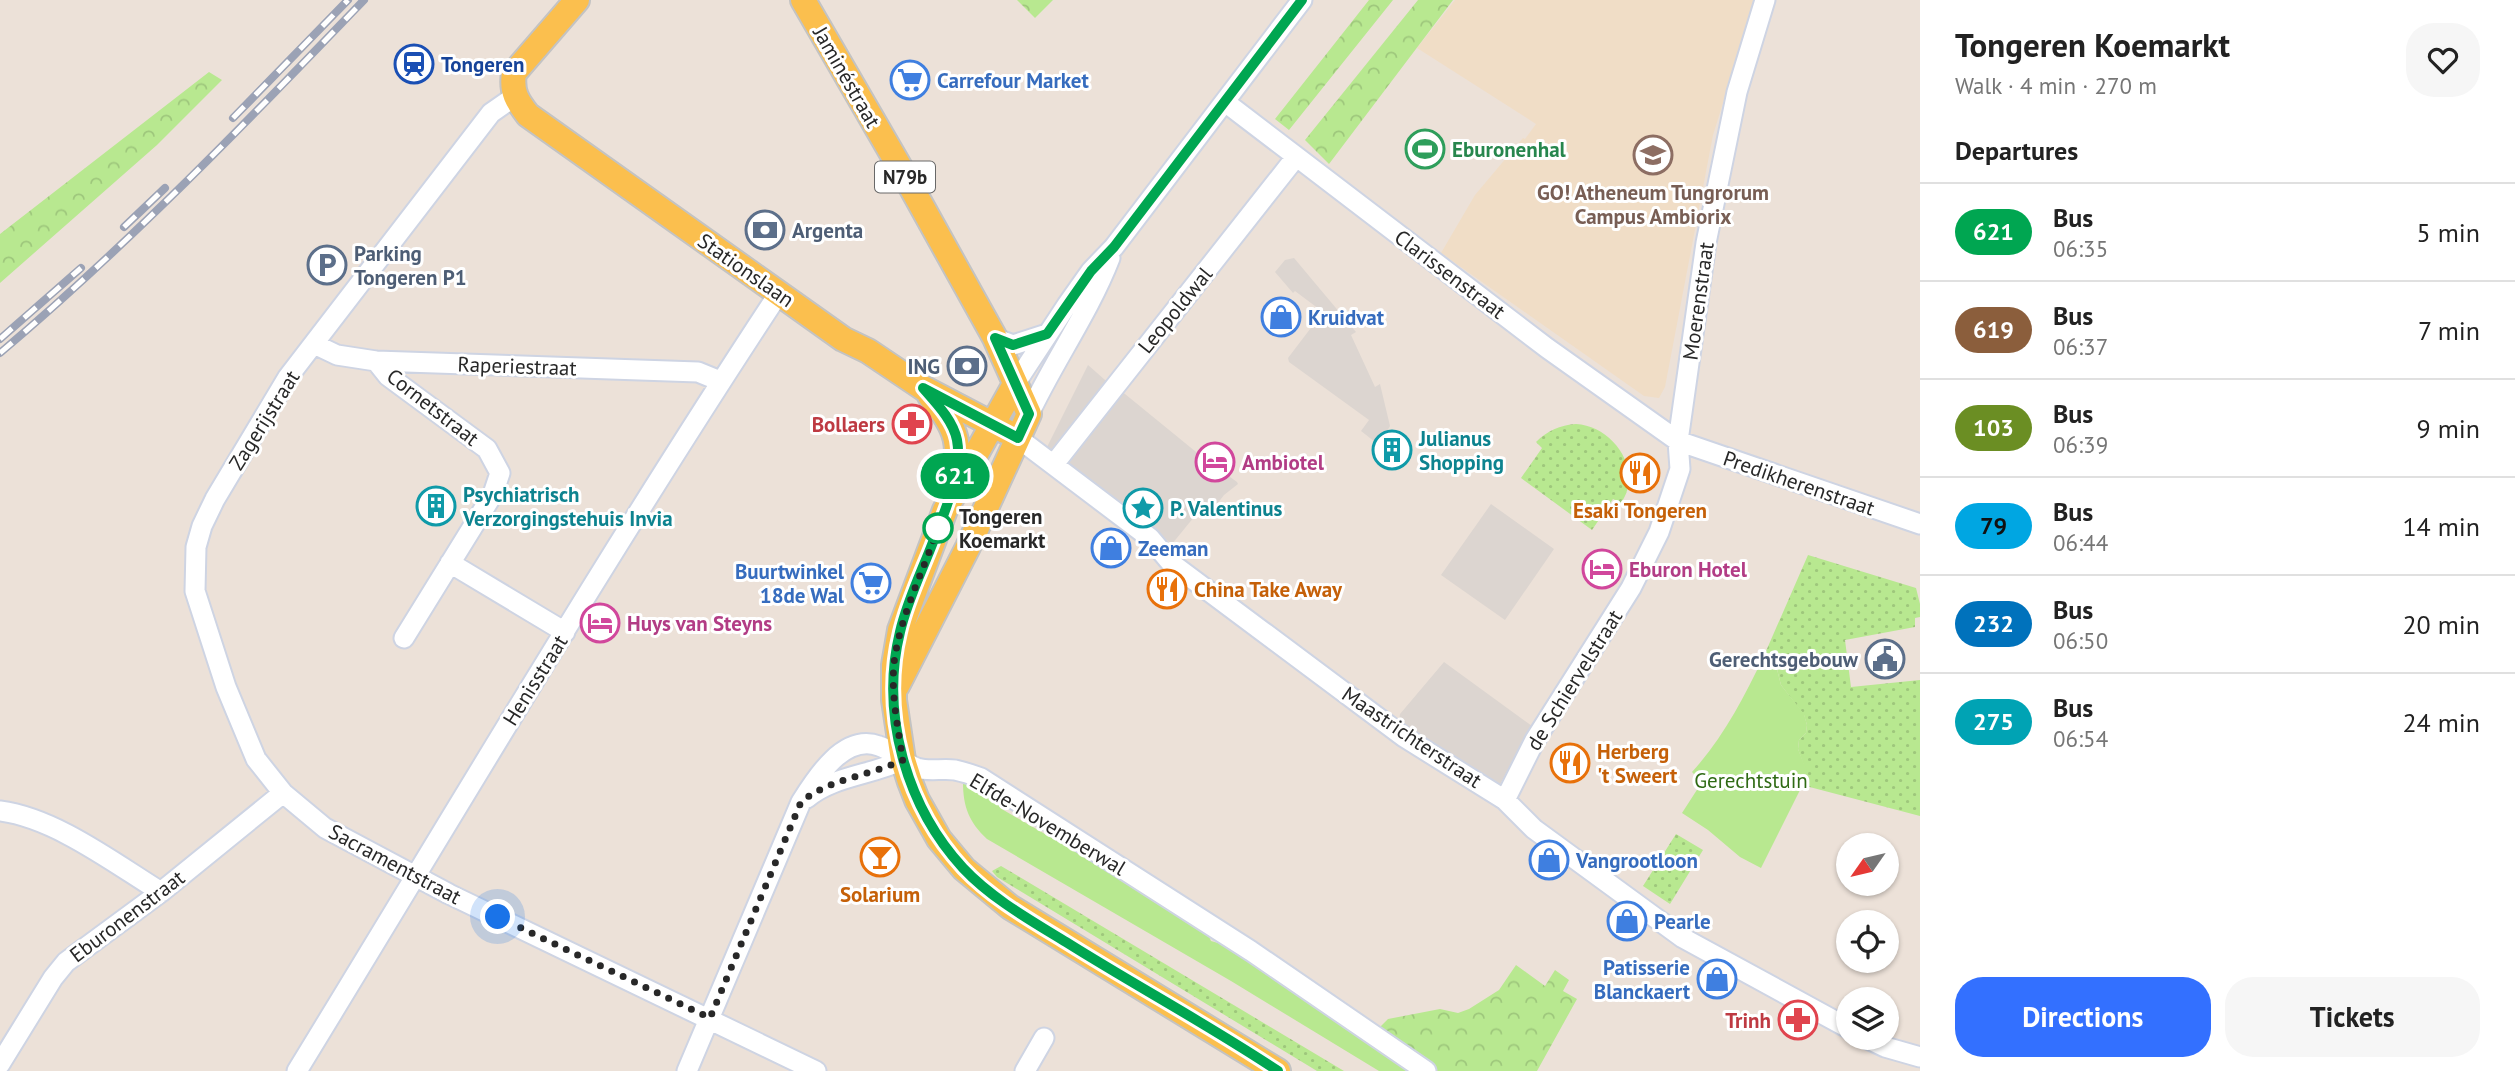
<!DOCTYPE html>
<html lang="en">
<head>
<meta charset="utf-8">
<style>
  body { margin:0; font-family:"PT Sans",sans-serif; background:#f6f6f6; color:#222; height:100vh; display:flex; flex-direction:column; font-size:26px; white-space:nowrap }
  * { box-sizing:border-box; margin:0 }
  p { font-size:23px; color:#767676 }
  .icon { flex:none; width:38px; height:38px; fill:none; stroke:currentColor; stroke-width:2; stroke-linecap:round; stroke-linejoin:round }
  .map { position:relative; flex:1; overflow:hidden }
  .drawer { display:flex; flex-direction:column; background:#fff; width:595px }
  .drawer>* { flex:none }
  .badge { padding:0 14px; border-radius:23px; font-size:24px; line-height:46px }
  .needle { width:46px; rotate:236deg }
  .fabs { position:absolute; left:1836px; top:833px; display:grid; gap:14px }
  .fabs a { display:grid; place-items:center; width:63px; height:63px; border-radius:50%; background:#fff; box-shadow:0 2px 5px #0004; font-size:35px }
  .you { position:absolute; width:35px; height:35px; margin:-18px; border:5px solid #fff; border-radius:50%; background:#1a73e8; box-shadow:0 0 0 10px #1a73e833 }
  .map>.badge { position:absolute; translate:-50% -50%; box-shadow:0 0 0 4px #fff }
  h2 { padding:0 35px; font-size:26px; line-height:63px }
  .round { display:grid; place-items:center; flex:none; width:74px; height:74px; border-radius:28px; background:#f6f6f6 }
  .head { display:flex; align-items:center; justify-content:space-between; height:119px; padding:0 35px }
  h1 { font-size:33px; font-weight:600; line-height:52px }
  .button { display:flex; gap:14px; margin-top:auto; padding:14px 35px }
  .button a { flex:1; height:80px; border-radius:28px; background:#3370ff; color:#fff; font-size:28px; font-weight:600; line-height:80px; text-align:center }
  .button a+a { background:#f6f6f6; color:#222 }
  ul { padding:0; list-style:none }
  li { display:flex; align-items:center; gap:21px; height:98px; padding:0 35px; border-top:2px solid #e0e0e0 }
  li div { flex:1 }
  li b { display:block; font-size:26px }
  li em { font-style:normal }
  li .badge { min-width:77px; font-weight:700; text-align:center }
  main { display:flex; flex:1; min-height:0 }
  .map>svg:first-child { display:block }
  .education { fill:#f0ddc6 }
  .grass { fill:url(#grass-dots) }
  .forest { fill:url(#forest-crowns) }
  .park { fill:#b8e890 }
  .plaza { fill:#dcd5d0 }
  .lines { fill:none; stroke-linecap:round; stroke-linejoin:round }
  .minor-casing { stroke:#ced4e3; stroke-width:23 }
  .major-casing { stroke:#c3c3c3; stroke-width:28 }
  .minor { stroke:#fff; stroke-width:19 }
  .major { stroke:#fbbf4e; stroke-width:24 }
  .rail-casing { stroke:#9ba2b5; stroke-width:8 }
  .rail { stroke:#fff; stroke-width:5; stroke-dasharray:16; stroke-linecap:butt }
  .line-casing { stroke:#fff; stroke-width:16 }
  .line { stroke:#00a651; stroke-width:10 }
  .walk { stroke:#282828; stroke-width:7; stroke-dasharray:0 12.6 }
  .stop-dot { fill:#fff; stroke:#00a651; stroke-width:3.5 }
  .labels { text-anchor:middle; dominant-baseline:central; stroke-width:6; stroke-linejoin:round; paint-order:stroke }
  .shield { fill:#fff; stroke:#686868; stroke-width:2 }
  .shield-label { font-size:19px; font-weight:bold; fill:#282828 }
  .transit-label { font-size:21px; font-weight:bold; fill:#164399; stroke:#fff; text-anchor:start }
  .street-label { font-size:21px; fill:#282828; stroke:#fff }
  .shop-label { font-size:21px; font-weight:bold; fill:#366cbe; stroke:#fff; text-anchor:start }
  .leisure-label { font-size:21px; font-weight:bold; fill:#27864d; stroke:#fff; text-anchor:start }
  .education-label { font-size:21px; font-weight:bold; fill:#785e54; stroke:#fff }
  .service-label { font-size:21px; font-weight:bold; fill:#4e5e75; stroke:#fff; text-anchor:start }
  .health-label { font-size:21px; font-weight:bold; fill:#be3a42; stroke:#fff; text-anchor:end }
  .culture-label { font-size:21px; font-weight:bold; fill:#0d838f; stroke:#fff; text-anchor:start }
  .hotel-label { font-size:21px; font-weight:bold; fill:#b23c85; stroke:#fff; text-anchor:start }
  .food-label { font-size:21px; font-weight:bold; fill:#c56008; stroke:#fff }
  .stop-label { font-size:21px; font-weight:bold; fill:#282828; stroke:#fff; text-anchor:start }
  .park-label { font-size:21px; fill:#2f6a14; stroke:#fff }
</style>
</head>
<body>
<main>
<div class="map">
<svg width="1920" height="1071" viewBox="0 0 1920 1071">
  <defs>
    <pattern id="grass-dots" width="8" height="8" patternUnits="userSpaceOnUse" patternTransform="scale(1.75)"><rect width="8" height="8" fill="#b8e890"/><path d="M2 2h.1M6 6h.1" fill="none" stroke="#9ec77c" stroke-width="1.8" stroke-linecap="round"/></pattern>
    <pattern id="forest-crowns" width="20" height="18" patternUnits="userSpaceOnUse" patternTransform="scale(1.75)"><rect width="20" height="18" fill="#b8e890"/><path d="M2 6a3 3 0 1 1 6 0M12 15a3 3 0 1 1 6 0" fill="none" stroke="#9ec77c"/></pattern>
  </defs>
  <rect width="100%" height="100%" fill="#ece1d8"/>
  <!-- education -->
  <path class="education" d="M1455,0H1755L1713,135L1665,387L1659,398L1644,396L1441,253L1475,195L1523,138L1525,139L1536,124L1417,48Z"/>
  <!-- grass -->
  <path class="grass" d="M1576,424C1613,426 1644,470 1621,503L1613,499L1592,530L1521,478L1542,448L1536,442C1547,431 1560,425 1576,424Z
    M1808,555L1916,588L1920,604V617L1915,618V627L1845,640L1851,687L1920,680V816L1802,785L1807,774L1798,749L1799,740L1806,733L1807,725L1804,715L1781,685L1777,669L1763,658Z
    M1676,834L1703,850L1670,904L1643,886Z
    M1001,866L1018,876L1344,1071H1317L997,877L992,871Z"/>
  <!-- forest -->
  <path class="forest" d="M1017,0H1053L1035,18Z
    M1369,0H1393L1289,130L1275,119Z
    M1418,0H1453L1329,164L1305,140Z
    M209,72L222,80L157,145L0,283V234Z
    M1516,965L1545,986L1555,970L1569,980L1563,991L1577,999L1537,1071H1433L1376,1031L1388,1019L1440,1009L1458,1013L1469,1009L1499,990Z"/>
  <!-- park -->
  <path class="park" d="M1763,658L1769,660L1777,669L1781,685L1804,714L1807,725L1806,733L1799,740L1798,749L1808,774L1761,868L1740,857L1708,830L1682,813L1702,782L1692,772C1723,738 1743,699 1763,658Z
    M963,782L1001,804L1000,808L1209,929L1208,934L1211,941L1218,943L1224,941L1413,1071H1379L1231,981L987,839C969,822 963,807 963,782Z"/>
  <!-- plaza -->
  <path class="plaza" d="M1294,258L1356,332L1351,335L1375,387L1380,384L1390,426L1379,445L1361,431L1369,420L1289,362L1288,358L1323,312L1295,291L1293,293L1275,272L1285,260Z
    M1088,365L1113,387L1125,394L1201,456L1237,482L1238,484L1224,495L1211,512L1203,506L1172,544L1046,449Z
    M1491,504L1554,549L1505,620L1441,575Z
    M1444,662L1532,726L1498,788L1399,721L1400,714Z"/>
  <g class="lines">
    <defs>
      <path id="minor" d="M514,97L491,113L288,377L215,499L202,526L196,547L195,591L226,687L256,759L283,793L325,828L449,894L816,1071
        M1225,102L1547,348L1678,441L1920,524
        M995,338L1013,345L1047,334
        M314,344L337,355L376,361L698,372L720,381
        M376,361L388,376L487,449L500,473L493,494L404,638
        M1015,384L1067,305L1091,271L1114,247L1302,0
        M1029,414C1054,361 1089,312 1110,258
        M1018,438L1150,538L1171,563L1262,631L1404,737L1505,800L1534,829L1683,938L1848,1028
        M1054,464L1296,157
        M450,563L565,632
        M807,798C833,776 872,775 903,760
        M1505,800L1535,740L1631,588L1659,532L1680,469L1678,441L1706,243L1737,92L1765,0
        M0,811C55,818 114,863 161,892
        M1866,1038L1885,1047L1920,1057
        M0,1064L53,978L66,962L161,892L283,793
        M297,1071C456,811 611,548 779,293
        M687,1071L801,802C816,778 844,733 879,746C893,750 903,763 917,768C930,772 942,768 955,770C964,772 973,775 981,778L1251,951L1426,1071
        M1025,1071L1044,1038"/>
      <path id="major" d="M577,0L514,73C511,92 517,101 528,115L843,339L868,351L923,388L1005,431
        M803,0L905,176L995,338L1029,414L968,547L897,686
        M1015,384L945,510L900,630L894,665V700L903,760L910,782L917,800L939,839L964,869L1010,907L1278,1071
        M930,396C958,428 963,447 951,487"/>
    </defs>
    <!-- minor casing -->
    <use href="#minor" class="minor-casing"/>
    <!-- major casing -->
    <use href="#major" class="major-casing"/>
    <!-- minor -->
    <use href="#minor" class="minor"/>
    <!-- major -->
    <use href="#major" class="major"/>
    <defs>
      <path id="rail" d="M233,118L348,0
        M124,227L165,188
        M0,339L81,268
        M0,353C129,244 247,122 364,0"/>
    </defs>
    <!-- rail casing -->
    <use href="#rail" class="rail-casing"/>
    <!-- rail -->
    <use href="#rail" class="rail"/>
  </g>
  <g class="lines">
    <defs>
      <path id="line" d="M1278,1071C1209,1025 1136,986 1066,942C1030,920 991,898 963,868C906,806 880,714 900,632C907,601 922,571 933,542C944,512 963,473 957,440C953,420 936,403 923,388L1018,438L1029,414L995,338L1013,345L1047,334L1091,271L1114,247L1302,0"/>
    </defs>
    <!-- line casing -->
    <use href="#line" class="line-casing"/>
    <!-- line -->
    <use href="#line" class="line"/>
    <!-- walk -->
    <path class="walk" d="M498,917L710,1018L801,802C831,778 869,776 903,760C898,729 891,695 894,663C900,616 923,572 938,528"/>
  </g>
  <!-- icons -->
  <defs>
    <symbol id="station-ring" viewBox="-11 -11 22 22"><circle r="9.5" fill="#fff" stroke="#1a4fb4" stroke-width="1.5"/><path d="M-3-6H3Q5-6 5-4V2Q5 4 3 4L4.5 6H3L1.5 4h-3L-3 6H-4.5L-3 4Q-5 4-5 2V-4Q-5-6-3-6ZM-3.5-4v3h7v-3ZM-3.5 1v1.5H-2V1ZM2 1v1.5H3.5V1Z" fill="#1a4fb4"/></symbol>
    <symbol id="supermarket-ring" viewBox="-11 -11 22 22"><circle r="9.5" fill="#fff" stroke="#3f7fe0" stroke-width="1.5"/><path d="M-6-5.5h2.5l.6 2H6L4.5 2H-2.5L-4.4-4H-6ZM-1.5 3.2a1.3 1.3 0 1 0 .1 0ZM3 3.2a1.3 1.3 0 1 0 .1 0Z" fill="#3f7fe0"/></symbol>
    <symbol id="stadium-ring" viewBox="-11 -11 22 22"><circle r="9.5" fill="#fff" stroke="#2e9e5b" stroke-width="1.5"/><path d="M0-5a6.5 5 0 1 0 0 10a6.5 5 0 1 0 0-10ZM-3.5-1.8h7v3.6h-7Z" fill="#2e9e5b"/></symbol>
    <symbol id="school-ring" viewBox="-11 -11 22 22"><circle r="9.5" fill="#fff" stroke="#8d6e63" stroke-width="1.5"/><path d="M0-5L7-2L0 1L-7-2ZM-4 1L0 2.5L4 1V4Q0 6-4 4Z" fill="#8d6e63"/></symbol>
    <symbol id="bank-ring" viewBox="-11 -11 22 22"><circle r="9.5" fill="#fff" stroke="#5c6f8a" stroke-width="1.5"/><path d="M-6-4H6V4H-6ZM0-2.3a2.3 2.3 0 1 0 0 4.6a2.3 2.3 0 1 0 0-4.6Z" fill="#5c6f8a"/></symbol>
    <symbol id="parking-ring" viewBox="-11 -11 22 22"><circle r="9.5" fill="#fff" stroke="#5c6f8a" stroke-width="1.5"/><path d="M-3.5-5.5H1a3.5 3.5 0 0 1 0 7H-1V5.5H-3.5ZM-1-3.4V-.6H.8a1.4 1.4 0 0 0 0-2.8Z" fill="#5c6f8a"/></symbol>
    <symbol id="shop-ring" viewBox="-11 -11 22 22"><circle r="9.5" fill="#fff" stroke="#3f7fe0" stroke-width="1.5"/><path d="M-5-2.5h2.3a2.7 3.5 0 0 1 5.4 0H5L5.5 6h-11ZM-1.5-2.5h3a1.5 2.3 0 0 0-3 0Z" fill="#3f7fe0"/></symbol>
    <symbol id="pharmacy-ring" viewBox="-11 -11 22 22"><circle r="9.5" fill="#fff" stroke="#e0444e" stroke-width="1.5"/><path d="M-2-6h4v4h4v4h-4v4h-4v-4h-4v-4h4Z" fill="#e0444e"/></symbol>
    <symbol id="building-ring" viewBox="-11 -11 22 22"><circle r="9.5" fill="#fff" stroke="#0f9aa8" stroke-width="1.5"/><path d="M-4-6H4V6H1V3H-1V6H-4ZM-2.5-4.3h1.7v1.8h-1.7ZM.8-4.3h1.7v1.8H.8ZM-2.5-1h1.7V.8h-1.7ZM.8-1h1.7V.8H.8Z" fill="#0f9aa8"/></symbol>
    <symbol id="hotel-ring" viewBox="-11 -11 22 22"><circle r="9.5" fill="#fff" stroke="#d1479c" stroke-width="1.5"/><path d="M-6-4.5h1.5V1H6V5H4.5V3h-9V5H-6ZM-4 0a1.8 1.8 0 1 1 3.6 0ZM.5 0V-2.5h3Q6-2.5 6 0Z" fill="#d1479c"/></symbol>
    <symbol id="restaurant-ring" viewBox="-11 -11 22 22"><circle r="9.5" fill="#fff" stroke="#e8710a" stroke-width="1.5"/><path d="M-5-6h1v4h1v-4h1v4h1v-4h1v5L-1.5 .5V6h-2V.5L-5-1ZM5-6V6H3V1.5H1.5Q1.5-4 5-6Z" fill="#e8710a"/></symbol>
    <symbol id="sight-ring" viewBox="-11 -11 22 22"><circle r="9.5" fill="#fff" stroke="#0f9aa8" stroke-width="1.5"/><path d="M0-6L1.8-2.2L6-1.7L2.9 1.2L3.7 5.4L0 3.3L-3.7 5.4L-2.9 1.2L-6-1.7L-1.8-2.2Z" fill="#0f9aa8"/></symbol>
    <symbol id="civic-ring" viewBox="-11 -11 22 22"><circle r="9.5" fill="#fff" stroke="#5c6f8a" stroke-width="1.5"/><path d="M-.6-6.5H3V-4.5H.6V-3L4-1V1h2V6H-6V1h2V-1L-.6-3ZM-1.2 2.5V6h2.4V2.5Z" fill="#5c6f8a"/></symbol>
    <symbol id="bar-ring" viewBox="-11 -11 22 22"><circle r="9.5" fill="#fff" stroke="#e8710a" stroke-width="1.5"/><path d="M-6-5H6L.8 .8V4.5H3.5V6h-7V4.5H-.8V.8Z" fill="#e8710a"/></symbol>
  </defs>
  <g fill-rule="evenodd">
    <use href="#station-ring" x="392" y="42" width="44" height="44"/>
    <use href="#supermarket-ring" x="888" y="58" width="44" height="44"/>
    <use href="#stadium-ring" x="1403" y="127" width="44" height="44"/>
    <use href="#school-ring" x="1631" y="133" width="44" height="44"/>
    <use href="#bank-ring" x="743" y="208" width="44" height="44"/>
    <use href="#parking-ring" x="305" y="243" width="44" height="44"/>
    <use href="#shop-ring" x="1259" y="295" width="44" height="44"/>
    <use href="#bank-ring" x="945" y="344" width="44" height="44"/>
    <use href="#pharmacy-ring" x="890" y="402" width="44" height="44"/>
    <use href="#building-ring" x="1370" y="428" width="44" height="44"/>
    <use href="#hotel-ring" x="1193" y="440" width="44" height="44"/>
    <use href="#restaurant-ring" x="1618" y="451" width="44" height="44"/>
    <use href="#building-ring" x="414" y="484" width="44" height="44"/>
    <use href="#sight-ring" x="1121" y="486" width="44" height="44"/>
    <use href="#shop-ring" x="1089" y="526" width="44" height="44"/>
    <use href="#hotel-ring" x="1580" y="547" width="44" height="44"/>
    <use href="#supermarket-ring" x="849" y="561" width="44" height="44"/>
    <use href="#restaurant-ring" x="1145" y="567" width="44" height="44"/>
    <use href="#hotel-ring" x="578" y="601" width="44" height="44"/>
    <use href="#civic-ring" x="1863" y="637" width="44" height="44"/>
    <use href="#restaurant-ring" x="1548" y="741" width="44" height="44"/>
    <use href="#bar-ring" x="858" y="835" width="44" height="44"/>
    <use href="#shop-ring" x="1527" y="838" width="44" height="44"/>
    <use href="#shop-ring" x="1605" y="899" width="44" height="44"/>
    <use href="#shop-ring" x="1695" y="957" width="44" height="44"/>
    <use href="#pharmacy-ring" x="1776" y="998" width="44" height="44"/>
  </g>
  <!-- markers -->
  <circle class="stop-dot" cx="938" cy="528" r="14"/>
  <g class="labels">
    <!-- shield labels -->
    <rect class="shield" x="875" y="161.5" width="60" height="31" rx="5"/>
    <g class="shield-label">
      <text x="905" y="177">N79b</text>
    </g>
    <!-- transit labels -->
    <g class="transit-label">
      <text x="441" y="64">Tongeren</text>
    </g>
    <!-- street labels -->
    <g class="street-label">
      <text transform="translate(847 77) rotate(60)">Jaminéstraat</text>
      <text transform="translate(746 270) rotate(35)">Stationslaan</text>
      <text transform="translate(1450 274) rotate(37)">Clarissenstraat</text>
      <text transform="translate(1698 301) rotate(-82)">Moerenstraat</text>
      <text transform="translate(1175 310) rotate(-51)">Leopoldwal</text>
      <text transform="translate(517 366) rotate(2)">Raperiestraat</text>
      <text transform="translate(433 407) rotate(38)">Cornetstraat</text>
      <text transform="translate(264 420) rotate(-58)">Zagerijstraat</text>
      <text transform="translate(1799 483) rotate(19)">Predikherenstraat</text>
      <text transform="translate(535 680) rotate(-58)">Henisstraat</text>
      <text transform="translate(1574 680) rotate(-58)">de Schiervelstraat</text>
      <text transform="translate(1412 737) rotate(34)">Maastrichterstraat</text>
      <text transform="translate(1048 824) rotate(31)">Elfde-Novemberwal</text>
      <text transform="translate(395 864) rotate(28)">Sacramentstraat</text>
      <text transform="translate(127 916) rotate(-37)">Eburonenstraat</text>
    </g>
    <!-- shop labels -->
    <g class="shop-label">
      <text x="937" y="80">Carrefour Market</text>
      <text x="1308" y="317">Kruidvat</text>
      <text x="1138" y="548">Zeeman</text>
      <text x="844" y="571" text-anchor="end">Buurtwinkel<tspan x="844" dy="24">18de Wal</tspan></text>
      <text x="1576" y="860">Vangrootloon</text>
      <text x="1654" y="921">Pearle</text>
      <text x="1690" y="967" text-anchor="end">Patisserie<tspan x="1690" dy="24">Blanckaert</tspan></text>
    </g>
    <!-- leisure labels -->
    <g class="leisure-label">
      <text x="1452" y="149">Eburonenhal</text>
    </g>
    <!-- education labels -->
    <g class="education-label">
      <text x="1653" y="192">GO! Atheneum Tungrorum<tspan x="1653" dy="24">Campus Ambiorix</tspan></text>
    </g>
    <!-- service labels -->
    <g class="service-label">
      <text x="792" y="230">Argenta</text>
      <text x="354" y="253">Parking<tspan x="354" dy="24">Tongeren P1</tspan></text>
      <text x="940" y="366" text-anchor="end">ING</text>
      <text x="1858" y="659" text-anchor="end">Gerechtsgebouw</text>
    </g>
    <!-- health labels -->
    <g class="health-label">
      <text x="885" y="424">Bollaers</text>
      <text x="1771" y="1020">Trinh</text>
    </g>
    <!-- culture labels -->
    <g class="culture-label">
      <text x="1419" y="438">Julianus<tspan x="1419" dy="24">Shopping</tspan></text>
      <text x="463" y="494">Psychiatrisch<tspan x="463" dy="24">Verzorgingstehuis Invia</tspan></text>
      <text x="1170" y="508">P. Valentinus</text>
    </g>
    <!-- hotel labels -->
    <g class="hotel-label">
      <text x="1242" y="462">Ambiotel</text>
      <text x="1629" y="569">Eburon Hotel</text>
      <text x="627" y="623">Huys van Steyns</text>
    </g>
    <!-- food labels -->
    <g class="food-label">
      <text x="1640" y="510">Esaki Tongeren</text>
      <text x="1194" y="589" text-anchor="start">China Take Away</text>
      <text x="1597" y="751" text-anchor="start">Herberg<tspan x="1597" dy="24">'t Sweert</tspan></text>
      <text x="880" y="894">Solarium</text>
    </g>
    <!-- stop labels -->
    <g class="stop-label">
      <text x="959" y="516">Tongeren<tspan x="959" dy="24">Koemarkt</tspan></text>
    </g>
    <!-- park labels -->
    <g class="park-label">
      <text x="1751" y="780">Gerechtstuin</text>
    </g>
  </g>
</svg>
<div class="fabs">
<a><svg class="needle" viewBox="-14 -14 28 28"><path d="M0-13l5 13h-10z" fill="#e53935"/><path d="M0 13l5-13h-10z" fill="#767676"/></svg></a>
<a><svg class="icon" aria-label="locate" viewBox="0 0 24 24"><circle cx="12" cy="12" r="6"/><path d="M12 2v4M12 18v4M2 12h4M18 12h4"/></svg></a>
<a><svg class="icon" aria-label="layers" viewBox="0 0 24 24"><path d="M12 4l9 5-9 5-9-5zM3 14l9 5 9-5"/></svg></a>
</div>
<div class="you" style="left:498px;top:917px"></div>
<b class="badge" style="left:955px;top:476px;background:#00a651;color:#fff">621</b>
</div>
<section class="drawer">
<div class="head"><div><h1>Tongeren Koemarkt</h1><p>Walk · 4 min · 270 m</p></div><a class="round"><svg class="icon" aria-label="heart" viewBox="0 0 24 24"><path d="M12 20l-8-8c-3-5 5-10 8-4 3-6 11-1 8 4z"/></svg></a></div>
<h2>Departures</h2>
<ul>
<li><span class="badge" style="background:#00a651;color:#fff">621</span><div><b>Bus</b><p>06:35</p></div><em>5 min</em></li>
<li><span class="badge" style="background:#8b5e3c;color:#fff">619</span><div><b>Bus</b><p>06:37</p></div><em>7 min</em></li>
<li><span class="badge" style="background:#6b8e23;color:#fff">103</span><div><b>Bus</b><p>06:39</p></div><em>9 min</em></li>
<li><span class="badge" style="background:#00a6e2;color:#111">79</span><div><b>Bus</b><p>06:44</p></div><em>14 min</em></li>
<li><span class="badge" style="background:#0072bc;color:#fff">232</span><div><b>Bus</b><p>06:50</p></div><em>20 min</em></li>
<li><span class="badge" style="background:#00a3b4;color:#fff">275</span><div><b>Bus</b><p>06:54</p></div><em>24 min</em></li>
</ul>
<div class="button"><a>Directions</a><a>Tickets</a></div>
</section>
</main>
</body>
</html>
